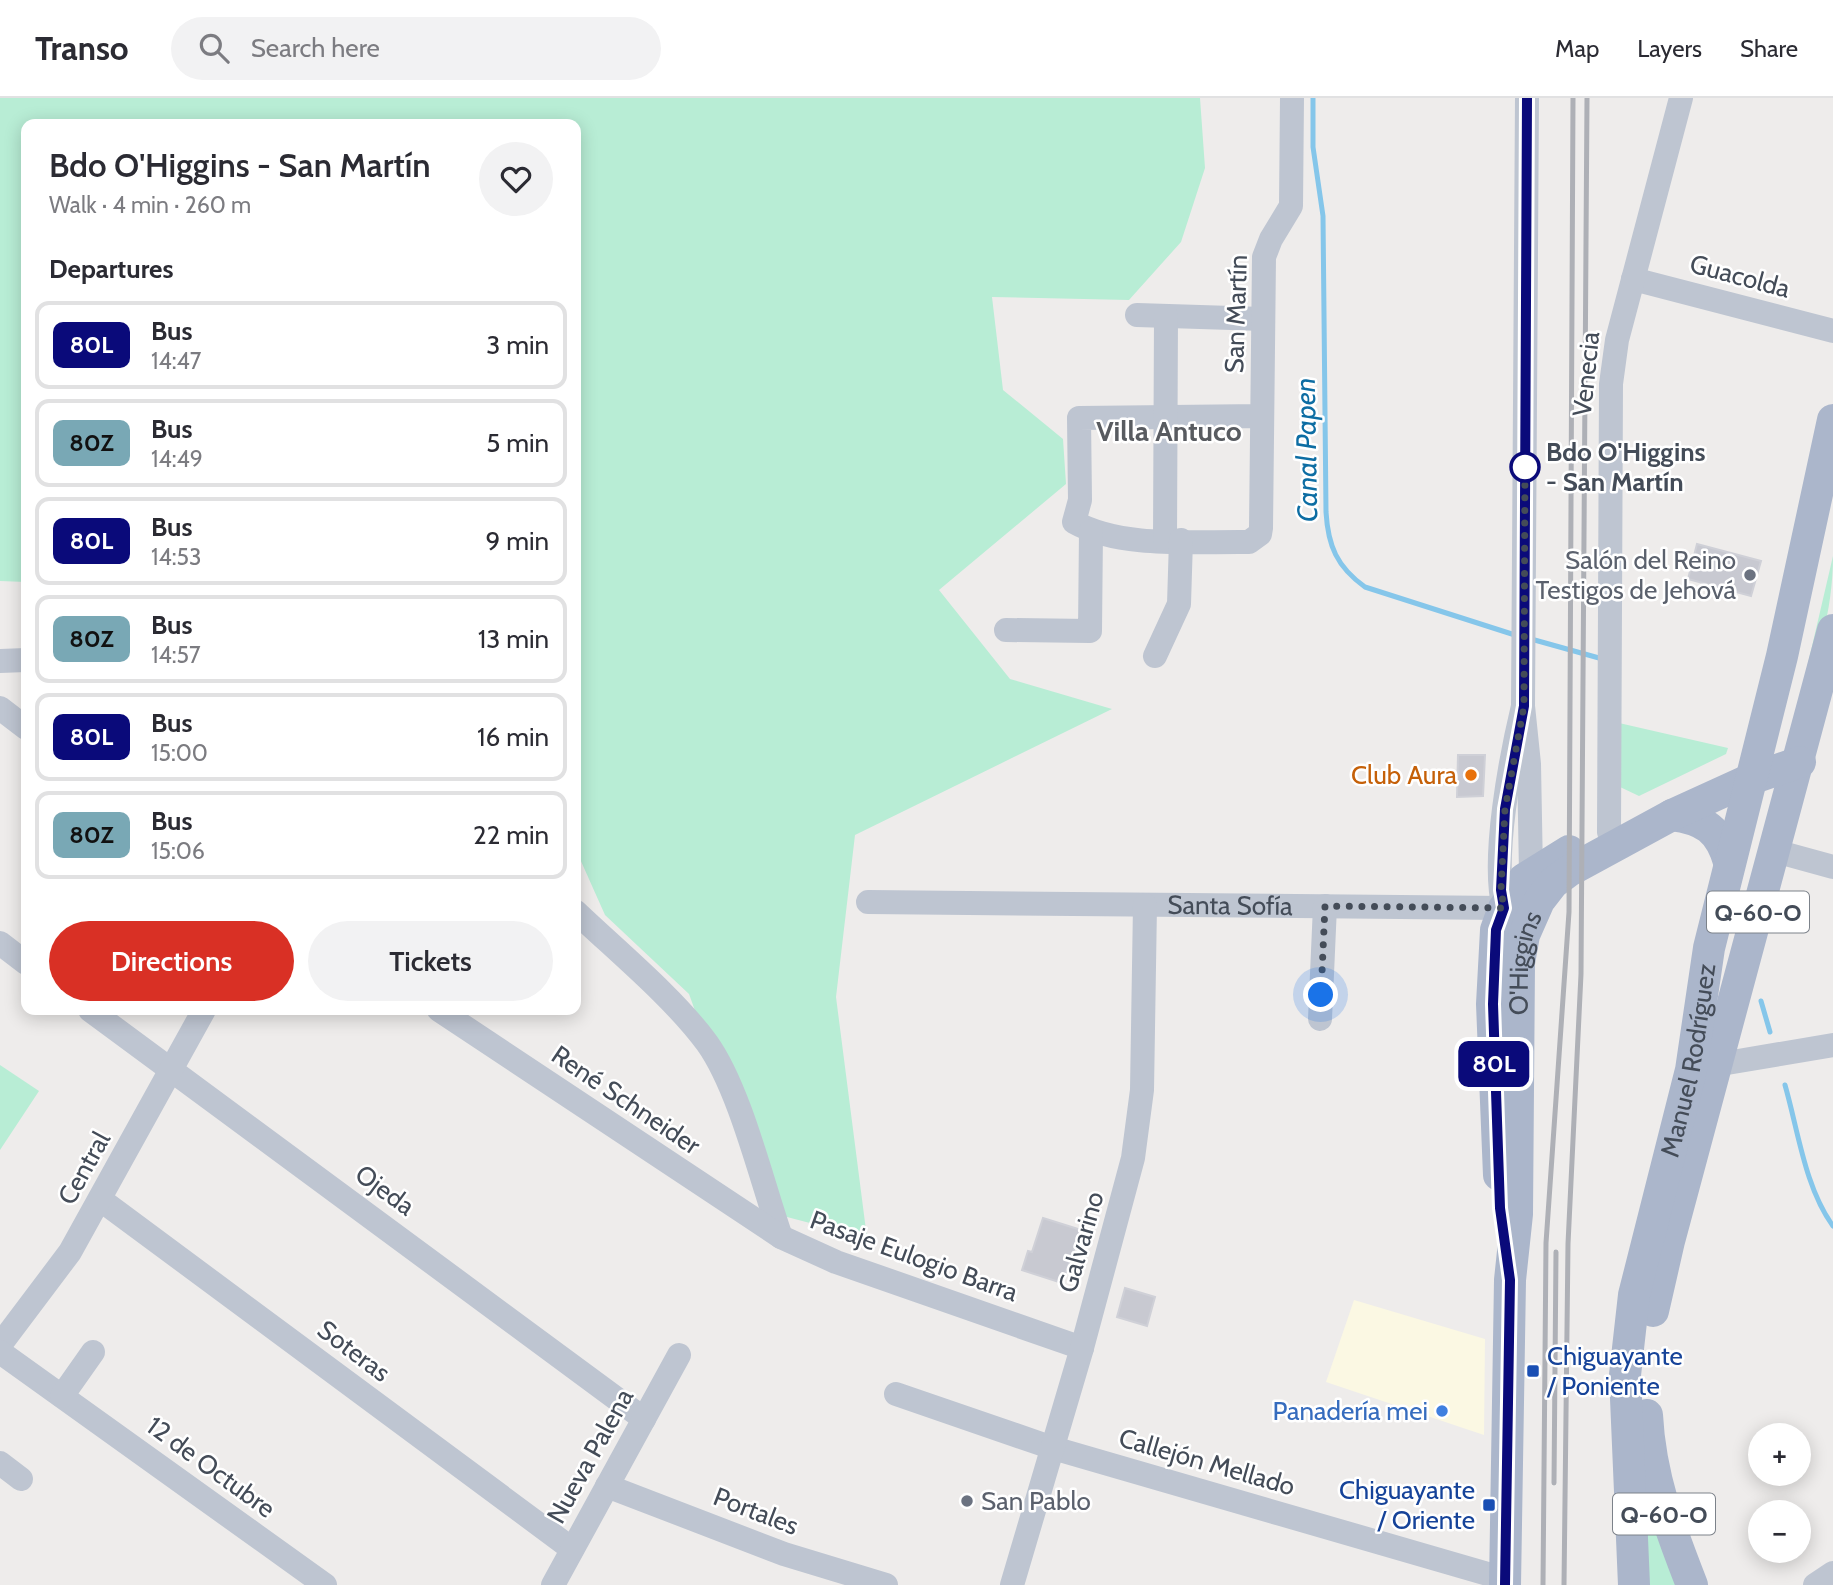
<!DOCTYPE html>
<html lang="en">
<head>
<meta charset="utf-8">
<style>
  body { margin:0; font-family:Cabin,sans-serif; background:#f2f2f3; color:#2b2b33; height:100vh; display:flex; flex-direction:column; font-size:26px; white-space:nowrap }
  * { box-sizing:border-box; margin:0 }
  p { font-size:23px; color:#7c7c81 }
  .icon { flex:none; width:38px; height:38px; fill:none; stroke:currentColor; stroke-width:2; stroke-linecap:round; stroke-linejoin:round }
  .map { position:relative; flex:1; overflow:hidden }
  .side { position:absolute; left:21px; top:21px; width:560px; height:896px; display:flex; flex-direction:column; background:#fff; border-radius:14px; box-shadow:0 4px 18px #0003 }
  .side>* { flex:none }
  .badge { padding:0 14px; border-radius:10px; font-size:24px; line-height:46px }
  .tools { position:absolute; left:1748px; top:1325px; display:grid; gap:14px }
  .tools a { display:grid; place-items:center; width:63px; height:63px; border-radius:50%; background:#fff; box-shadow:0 4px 18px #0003; font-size:35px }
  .you { position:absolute; width:35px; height:35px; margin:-18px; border:5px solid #fff; border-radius:50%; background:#1a73e8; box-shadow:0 0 0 10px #1a73e833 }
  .map>.badge { position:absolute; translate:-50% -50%; box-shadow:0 0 0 4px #fff }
  h2 { padding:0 28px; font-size:26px; line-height:63px }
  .round { display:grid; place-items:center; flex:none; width:74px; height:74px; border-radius:37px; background:#f2f2f3 }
  .summary { display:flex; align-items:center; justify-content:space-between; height:119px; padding:0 28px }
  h1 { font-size:33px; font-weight:600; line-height:52px }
  .action { display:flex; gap:14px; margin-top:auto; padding:14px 28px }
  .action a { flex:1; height:80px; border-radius:42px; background:#d93025; color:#fff; font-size:28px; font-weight:600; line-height:80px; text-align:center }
  .action a+a { background:#f2f2f3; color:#2b2b33 }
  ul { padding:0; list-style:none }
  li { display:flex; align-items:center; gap:21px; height:88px; margin:0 14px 10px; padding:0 14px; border:4px solid #e1e1e2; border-radius:14px }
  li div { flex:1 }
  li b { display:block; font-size:26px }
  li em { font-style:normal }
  li .badge { min-width:77px; font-weight:700; text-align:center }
  header { display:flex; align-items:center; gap:42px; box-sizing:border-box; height:98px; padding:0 35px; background:#fff; border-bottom:2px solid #e1e1e2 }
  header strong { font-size:33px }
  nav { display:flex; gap:38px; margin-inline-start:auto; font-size:24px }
  .search { width:490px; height:63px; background:#f2f2f3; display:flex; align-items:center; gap:18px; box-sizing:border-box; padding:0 24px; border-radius:38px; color:#7c7c81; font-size:26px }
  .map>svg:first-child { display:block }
  .commercial { fill:#fbf8e3 }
  .green { fill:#b8edd5 }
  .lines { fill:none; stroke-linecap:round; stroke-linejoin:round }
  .stream { stroke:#85c6ea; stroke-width:5 }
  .building { fill:#c8c9d1; stroke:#cfd0d7; stroke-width:2 }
  .minor { stroke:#bec5d1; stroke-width:24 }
  .major { stroke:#abb6cb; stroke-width:32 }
  .rail { stroke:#aeb0b6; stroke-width:5 }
  .line-casing { stroke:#fff; stroke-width:16 }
  .line { stroke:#0a0a7a; stroke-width:10 }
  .walk { stroke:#444c58; stroke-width:7; stroke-dasharray:0 12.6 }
  .stop-dot { fill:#fff; stroke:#0a0a7a; stroke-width:3.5 }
  .worship-dot { fill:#6b7280; stroke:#fff; stroke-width:2.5 }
  .food-dot { fill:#e8710a; stroke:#fff; stroke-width:2.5 }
  .transit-dot { fill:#1a4fb4; stroke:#fff; stroke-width:2.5 }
  .shop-dot { fill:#3f7fe0; stroke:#fff; stroke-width:2.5 }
  .labels { text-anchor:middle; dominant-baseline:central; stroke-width:5; stroke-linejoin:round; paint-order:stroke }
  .shield { fill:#fff; stroke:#7c828a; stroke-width:2 }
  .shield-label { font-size:24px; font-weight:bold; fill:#444c58 }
  .street-label { font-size:26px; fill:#444c58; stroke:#fff }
  .stop-label { font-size:26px; font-weight:bold; fill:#444c58; stroke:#fff; text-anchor:start }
  .worship-label { font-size:26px; fill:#5b616d; stroke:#fff; text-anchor:end }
  .food-label { font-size:26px; fill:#c56008; stroke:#fff; text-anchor:end }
  .transit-label { font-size:26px; fill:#164399; stroke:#fff; text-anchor:start }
  .shop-label { font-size:26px; fill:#366cbe; stroke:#fff; text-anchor:end }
  .neighbourhood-label { font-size:28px; font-weight:bold; fill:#585b60; stroke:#fff }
  .water-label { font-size:28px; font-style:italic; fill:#0d6da3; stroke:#fff }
</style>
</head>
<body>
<header>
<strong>Transo</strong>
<div class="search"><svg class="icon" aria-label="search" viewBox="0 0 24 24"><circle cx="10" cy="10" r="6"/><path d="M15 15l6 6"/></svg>Search here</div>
<nav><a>Map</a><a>Layers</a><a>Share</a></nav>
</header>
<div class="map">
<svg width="1833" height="1487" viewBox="0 0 1833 1487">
  <rect width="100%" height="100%" fill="#eeeceb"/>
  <!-- commercial -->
  <path class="commercial" d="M1354,1202L1485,1241L1484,1337L1326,1284Z"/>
  <!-- green -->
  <path class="green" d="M0,0H1200L1205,70L1181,144L1129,202L992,199L1003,292L1063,341L1066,386L939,492L1010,581L1112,611L855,737L836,899L867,1140L768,1114L689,896L605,817L576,752V26H26V484L0,483Z
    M1833,458C1833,513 1817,566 1796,617Z
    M1619,625L1728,650L1726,656L1639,698L1620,689Z
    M0,967L39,993L0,1052Z
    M1641,1352L1683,1487H1647Z"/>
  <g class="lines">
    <!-- stream -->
    <path class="stream" d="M1313,0V49L1323,118L1326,414C1328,448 1337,469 1365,489L1515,537
      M1531,541L1599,560
      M1761,903L1770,934
      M1785,987C1798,1032 1805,1090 1833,1128"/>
  </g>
  <!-- building -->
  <path class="building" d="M1697,446L1761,463L1751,498L1688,481Z
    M1458,657H1485L1483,698L1457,699Z
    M1043,1120L1081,1132L1062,1185L1022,1172L1028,1153L1032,1154Z
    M1125,1190L1155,1199L1147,1228L1117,1219Z"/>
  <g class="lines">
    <!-- minor -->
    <g class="minor">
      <path d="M1527,0L1523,608L1529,666L1531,775"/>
      <path d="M1633,181L1833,233"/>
      <path d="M1137,217L1263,221"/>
      <path d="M1262,318L1079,320L1080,402L1074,424C1122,451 1195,443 1249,444L1260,436L1261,430L1264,159L1271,141L1291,108L1292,0"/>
      <path d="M1165,442L1166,218"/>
      <path d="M1006,532L1090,533L1091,433"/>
      <path d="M1155,558L1179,506L1181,442"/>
      <path d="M0,563L26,562"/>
      <path d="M0,610L26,630"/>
      <path d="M1609,734L1611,286L1617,242L1681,0"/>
      <path d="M1775,753L1833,769"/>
      <path id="s1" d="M868,804L1504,810C1491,762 1511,658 1523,608"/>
      <path d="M576,814C617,853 674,900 707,945C740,991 762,1085 781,1139"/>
      <path d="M0,845L26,865"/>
      <path d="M90,912L644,1321"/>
      <path d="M439,912L781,1139L836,1164L1082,1250"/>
      <path d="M1320,921L1325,808"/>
      <path d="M1703,969L1833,947"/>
      <path d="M101,1102L572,1451"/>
      <path d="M0,1247L70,1154L204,912"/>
      <path d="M0,1254L325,1487"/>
      <path d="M896,1296L1053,1350L1505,1481"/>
      <path d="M62,1298L93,1254"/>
      <path d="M0,1365L21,1381"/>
      <path d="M607,1388L784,1456L886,1487"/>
      <path d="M553,1487L679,1257"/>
      <path d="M1012,1487L1082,1250L1133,1060L1142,992L1145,807"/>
      <path d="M1815,1487L1833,1475"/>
    </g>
    <!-- major -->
    <g class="major">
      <path d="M1672,717C1704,721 1720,732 1729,764"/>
      <path d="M1499,1077L1492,906L1496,832L1504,810L1524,781L1569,753"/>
      <path d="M1653,1213L1669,1143L1833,532"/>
      <path d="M1647,1317C1650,1378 1670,1431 1692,1487"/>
      <path id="s2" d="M1505,1487L1510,1182L1517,1116L1519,865L1524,837L1539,803L1553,785L1569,773L1672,717L1751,681L1800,664"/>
      <path id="s3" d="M1634,1487L1625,1277L1634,1197L1691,972L1709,850L1782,558L1833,322"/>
    </g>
    <!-- rail -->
    <path class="rail" d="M1554,1385L1556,1154
      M1543,1487L1546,1145L1569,814L1573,0
      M1564,1487L1568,1146L1581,876L1587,0"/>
  </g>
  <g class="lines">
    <defs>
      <path id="line" d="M1505,1487L1510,1182L1500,1110L1493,906L1496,832L1504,810L1501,792L1505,711L1524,608L1527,0"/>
    </defs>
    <!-- line casing -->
    <use href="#line" class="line-casing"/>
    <!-- line -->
    <use href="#line" class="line"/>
    <!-- walk -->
    <path class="walk" d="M1321,897L1325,808L1504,810L1501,792L1505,711L1524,608L1525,361V369"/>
  </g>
  <!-- markers -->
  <circle class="stop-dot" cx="1525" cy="369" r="14"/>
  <g class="worship-dot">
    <circle cx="1750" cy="477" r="7"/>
    <circle cx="967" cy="1403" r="7"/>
  </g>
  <circle class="food-dot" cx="1471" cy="677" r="7"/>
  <g class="transit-dot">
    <rect x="1526" y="1266" width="14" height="14" rx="3.5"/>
    <rect x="1482" y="1400" width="14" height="14" rx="3.5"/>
  </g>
  <circle class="shop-dot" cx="1442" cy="1313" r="7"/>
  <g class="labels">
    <!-- shield labels -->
    <g class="shield">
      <rect x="1707" y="793.5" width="102" height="41" rx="5"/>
      <rect x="1613" y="1395.5" width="102" height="41" rx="5"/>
    </g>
    <g class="shield-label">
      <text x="1758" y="814">Q-60-O</text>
      <text x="1664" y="1416">Q-60-O</text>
    </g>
    <!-- street labels -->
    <g class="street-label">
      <text transform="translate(1740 178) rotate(15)">Guacolda</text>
      <text transform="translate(1236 216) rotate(-88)">San Martín</text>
      <text transform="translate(1586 276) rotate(-84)">Venecia</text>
      <text stroke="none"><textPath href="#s1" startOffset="362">Santa Sofía</textPath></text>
      <text stroke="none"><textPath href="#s2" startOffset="623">O'Higgins</textPath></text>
      <text stroke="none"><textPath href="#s3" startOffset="532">Manuel Rodríguez</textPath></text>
      <text transform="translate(626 1002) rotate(34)">René Schneider</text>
      <text transform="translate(84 1070) rotate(-61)">Central</text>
      <text transform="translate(385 1092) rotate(36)">Ojeda</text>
      <text transform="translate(1081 1144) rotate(-74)">Galvarino</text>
      <text transform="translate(914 1158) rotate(20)">Pasaje Eulogio Barra</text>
      <text transform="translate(354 1253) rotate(37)">Soteras</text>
      <text transform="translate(590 1358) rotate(-61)">Nueva Palena</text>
      <text transform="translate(1207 1364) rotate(16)">Callejón Mellado</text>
      <text transform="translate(211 1369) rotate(36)">12 de Octubre</text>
      <text transform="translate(756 1413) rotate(21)">Portales</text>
    </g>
    <!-- stop labels -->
    <g class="stop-label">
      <text x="1546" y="354">Bdo O'Higgins<tspan x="1546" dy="30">- San Martín</tspan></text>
    </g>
    <!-- worship labels -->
    <g class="worship-label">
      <text x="1736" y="462">Salón del Reino<tspan x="1736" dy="30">Testigos de Jehová</tspan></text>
      <text x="981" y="1403" text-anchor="start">San Pablo</text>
    </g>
    <!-- food labels -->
    <g class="food-label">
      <text x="1457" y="677">Club Aura</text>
    </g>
    <!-- transit labels -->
    <g class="transit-label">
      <text x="1547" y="1258">Chiguayante<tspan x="1547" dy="30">/ Poniente</tspan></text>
      <text x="1475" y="1392" text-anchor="end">Chiguayante<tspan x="1475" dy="30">/ Oriente</tspan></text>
    </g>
    <!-- shop labels -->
    <g class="shop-label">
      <text x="1428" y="1313">Panadería mei</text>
    </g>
    <!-- neighbourhood labels -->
    <g class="neighbourhood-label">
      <text x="1169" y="333">Villa Antuco</text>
    </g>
    <!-- water labels -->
    <g class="water-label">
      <text transform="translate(1306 352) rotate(-91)">Canal Papen</text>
    </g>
  </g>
</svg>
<div class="tools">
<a>+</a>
<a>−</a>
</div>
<div class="you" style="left:1321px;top:897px"></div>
<b class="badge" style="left:1494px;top:966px;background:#0a0a7a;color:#fff">80L</b>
<section class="side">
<div class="summary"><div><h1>Bdo O'Higgins - San Martín</h1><p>Walk · 4 min · 260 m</p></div><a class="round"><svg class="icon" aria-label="heart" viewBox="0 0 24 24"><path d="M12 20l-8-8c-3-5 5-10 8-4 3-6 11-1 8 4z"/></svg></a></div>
<h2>Departures</h2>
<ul>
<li><span class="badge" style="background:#0a0a7a;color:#fff">80L</span><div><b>Bus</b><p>14:47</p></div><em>3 min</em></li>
<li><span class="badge" style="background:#79a8b5;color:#111">80Z</span><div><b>Bus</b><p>14:49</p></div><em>5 min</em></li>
<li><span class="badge" style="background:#0a0a7a;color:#fff">80L</span><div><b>Bus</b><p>14:53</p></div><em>9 min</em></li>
<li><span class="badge" style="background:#79a8b5;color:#111">80Z</span><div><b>Bus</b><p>14:57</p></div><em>13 min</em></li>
<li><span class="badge" style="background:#0a0a7a;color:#fff">80L</span><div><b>Bus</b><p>15:00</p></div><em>16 min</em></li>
<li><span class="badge" style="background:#79a8b5;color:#111">80Z</span><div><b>Bus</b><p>15:06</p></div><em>22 min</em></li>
</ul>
<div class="action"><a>Directions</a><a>Tickets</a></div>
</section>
</div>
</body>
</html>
